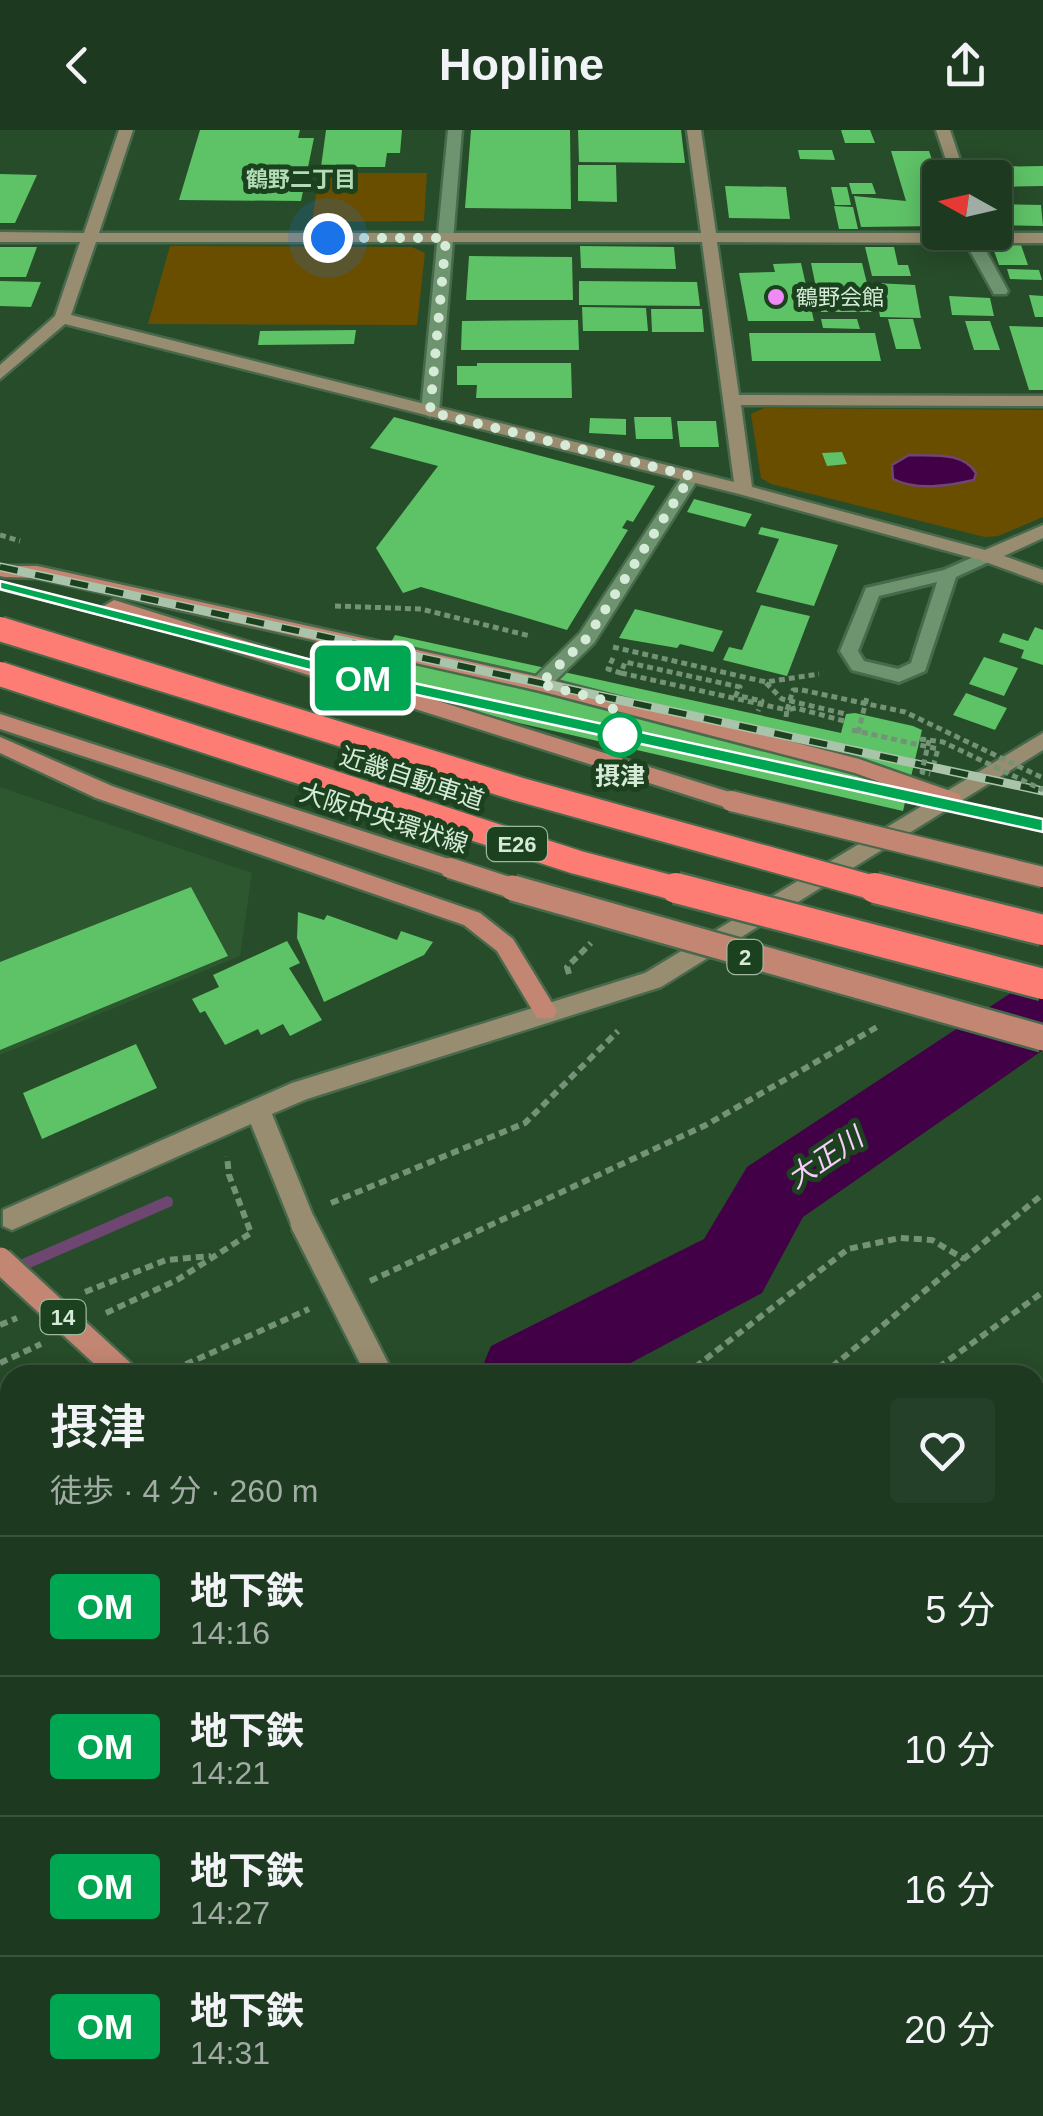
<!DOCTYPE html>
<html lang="ja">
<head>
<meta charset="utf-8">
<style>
  body { margin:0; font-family:Arial,"Noto Sans JP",sans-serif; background:#254028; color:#f1f3f6; height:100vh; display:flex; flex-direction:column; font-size:38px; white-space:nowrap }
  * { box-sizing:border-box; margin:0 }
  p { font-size:32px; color:#a0aca4 }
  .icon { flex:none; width:55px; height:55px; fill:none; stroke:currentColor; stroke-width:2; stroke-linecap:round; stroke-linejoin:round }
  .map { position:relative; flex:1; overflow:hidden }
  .panel { position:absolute; left:0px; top:1235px; width:1045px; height:752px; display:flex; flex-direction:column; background:#1d391f; border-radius:30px 30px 0 0; box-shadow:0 5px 25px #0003,0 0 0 2px #3b533d }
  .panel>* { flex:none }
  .badge { padding:0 20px; border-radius:8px; font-size:35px; line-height:65px }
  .needle { width:65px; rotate:278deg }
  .buttons { position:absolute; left:922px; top:30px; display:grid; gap:20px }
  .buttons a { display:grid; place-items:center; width:90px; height:90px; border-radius:10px; background:#1d391f; box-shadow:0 5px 25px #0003,0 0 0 2px #3b533d; font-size:50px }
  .you { position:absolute; width:50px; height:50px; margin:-25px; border:8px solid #fff; border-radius:50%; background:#1a73e8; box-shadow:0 0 0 15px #1a73e833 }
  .map>.badge { position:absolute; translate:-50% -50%; box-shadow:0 0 0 5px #fff }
  .round { display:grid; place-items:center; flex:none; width:105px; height:105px; border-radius:10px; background:#254028 }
  .headline { display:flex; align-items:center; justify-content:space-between; height:170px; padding:0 50px }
  h1 { font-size:48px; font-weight:600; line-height:75px }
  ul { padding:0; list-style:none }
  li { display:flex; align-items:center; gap:30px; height:140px; padding:0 50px; border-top:2px solid #3b533d }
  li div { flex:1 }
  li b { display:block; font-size:38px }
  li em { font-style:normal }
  li .badge { min-width:110px; font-weight:700; text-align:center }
  header { display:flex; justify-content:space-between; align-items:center; height:130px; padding:0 50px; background:#1d391f; font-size:45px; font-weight:600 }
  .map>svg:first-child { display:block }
  .built { fill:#2c572f }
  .green { fill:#6a4e00 }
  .water { fill:#420046; stroke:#6e4672; stroke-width:2.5 }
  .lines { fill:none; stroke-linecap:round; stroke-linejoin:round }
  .stream { fill:#6e4672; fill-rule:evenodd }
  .river { fill:#420046; fill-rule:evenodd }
  .building { fill:#5ec267 }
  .lane-casing { stroke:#48694c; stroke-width:6 }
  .street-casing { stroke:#48694c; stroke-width:5 }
  .secondary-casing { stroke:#48694c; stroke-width:5 }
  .primary-casing { stroke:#48694c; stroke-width:5 }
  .path-far2 { stroke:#749275; stroke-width:5; stroke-dasharray:6 4; stroke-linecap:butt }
  .path-far1 { stroke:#749275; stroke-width:6; stroke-dasharray:8 5; stroke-linecap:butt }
  .path { stroke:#749275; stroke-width:8; stroke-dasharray:10 6; stroke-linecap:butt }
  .lane { fill:#6d946e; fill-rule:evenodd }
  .street { fill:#6d946e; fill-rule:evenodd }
  .secondary { fill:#988d70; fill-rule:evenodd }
  .primary { fill:#c38672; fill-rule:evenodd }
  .rail-casing { stroke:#aac3ab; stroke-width:9 }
  .rail { stroke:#1c411f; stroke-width:6; stroke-dasharray:18; stroke-linecap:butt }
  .secondary-bridge-casing { stroke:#48694c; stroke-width:30; stroke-linecap:butt }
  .primary-bridge-far1-casing { stroke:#48694c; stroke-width:24; stroke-linecap:butt }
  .primary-bridge-casing { stroke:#48694c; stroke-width:30; stroke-linecap:butt }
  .highway-bridge-far1-casing { stroke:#48694c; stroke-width:28; stroke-linecap:butt }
  .highway-bridge-casing { stroke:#48694c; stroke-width:35; stroke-linecap:butt }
  .path-bridge { stroke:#749275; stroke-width:5; stroke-dasharray:6 4; stroke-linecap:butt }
  .secondary-bridge { stroke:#988d70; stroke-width:25 }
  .primary-bridge-far1 { stroke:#c38672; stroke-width:20 }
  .primary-bridge { stroke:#c38672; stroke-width:25 }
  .highway-bridge-far1 { stroke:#fd7d74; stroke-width:24 }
  .highway-bridge { stroke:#fd7d74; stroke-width:30 }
  .line { fill:#00a651; stroke:#fff; stroke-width:2.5 }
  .walk { stroke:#d6ebd7; stroke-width:10; stroke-dasharray:0 18 }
  .poi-dot { fill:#f08bf5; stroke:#1c411f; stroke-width:4 }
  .stop-dot { fill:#fff; stroke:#00a651; stroke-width:5 }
  .labels { text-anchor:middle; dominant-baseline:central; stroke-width:10; stroke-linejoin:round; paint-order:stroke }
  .far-neighbourhood-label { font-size:22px; font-weight:bold; fill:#b2dcb3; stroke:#1c411f }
  .far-poi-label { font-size:22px; fill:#d6ebd7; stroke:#1c411f; text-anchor:start }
  .shield { fill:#1c411f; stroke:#9eb8a0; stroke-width:2.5 }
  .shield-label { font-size:22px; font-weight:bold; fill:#d6ebd7 }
  .stop-label { font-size:25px; font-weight:bold; fill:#d6ebd7; stroke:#1c411f }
  .street-label { font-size:25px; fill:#d6ebd7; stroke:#1c411f }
  .water-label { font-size:28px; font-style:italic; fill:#f9cefa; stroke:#1c411f }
</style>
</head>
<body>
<header><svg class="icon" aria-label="back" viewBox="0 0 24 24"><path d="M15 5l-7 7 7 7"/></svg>Hopline<svg class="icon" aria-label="share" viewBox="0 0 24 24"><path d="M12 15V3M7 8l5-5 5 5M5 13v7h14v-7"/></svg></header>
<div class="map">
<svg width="1043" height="1986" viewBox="0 0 1043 1986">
  <rect width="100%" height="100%" fill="#274c29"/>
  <!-- built -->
  <path class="built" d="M0,657L252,743L240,826L0,925Z"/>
  <!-- green -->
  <path class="green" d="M319,43H427L424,91L312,92Z
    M170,116L412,117L425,123L417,195L148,194Z
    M764,278L1043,280V387L998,406L985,407L771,354L761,348L751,284Z"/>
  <!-- water -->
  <path class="water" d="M909,325C931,326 963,321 976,343L974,350C947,356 917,361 893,349L892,335Z"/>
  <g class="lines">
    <!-- stream -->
    <path class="stream" d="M167,1066L172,1068L173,1072L172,1076L16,1144L11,1146L6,1144L4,1140L6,1136Z"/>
    <!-- river -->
    <path class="river" d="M1043,850V920L803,1087L762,1163L608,1245H479L491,1216L704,1109L747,1037L1017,859Z
      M10,1427V1522L0,1526V1431Z"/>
  </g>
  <!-- building -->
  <path class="building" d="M200,0H300L298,8H314L301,71L179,70Z
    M326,0H402L400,23H387L385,37H321Z
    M471,0H570L571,79L465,78Z
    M578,0H681L685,33L579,32Z
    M841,0H870L875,13H845Z
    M798,20H832L835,30L800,29Z
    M891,21H929L940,53V96L861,97L854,66L906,71Z
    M578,35H616L617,72L578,71Z
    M1043,36V56L995,57V48H977L972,37Z
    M0,44L37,45L15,93H0Z
    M849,53H872L876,64H852Z
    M725,56L786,57L790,89L729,88Z
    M831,57H847L851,75H835Z
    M995,74L1041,75L1043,96L995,95Z
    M834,76L853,77L858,99H839Z
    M992,115H1021L1028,135H999Z
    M580,116L674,117L676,139L581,138Z
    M0,117H37L26,147H0Z
    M865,117H894L898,135H908L911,146H872Z
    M469,126L572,127L573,170H466Z
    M801,133L814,191H748L739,143L775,142L773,134Z
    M811,133H862L874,182H821Z
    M1007,139L1039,140L1042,150L1010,149Z
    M0,151L41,152L31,177L0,176Z
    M579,151L697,152L700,176L579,175Z
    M875,153L915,155L921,188L880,187Z
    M1029,165L1043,166V187H1035Z
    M949,166L990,168L994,186L952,185Z
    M582,177L646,178L648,201H583Z
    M651,179H702L704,202H652Z
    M821,189H857L860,199L823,198Z
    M888,189H913L921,219H896Z
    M578,190L579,220H461L462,191Z
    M965,191H990L1000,220H974Z
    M1009,196L1043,197V260H1029Z
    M356,200L354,214L258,215L260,201Z
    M749,203H875L881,231H752Z
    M477,233H571L572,268H476L477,255H457V236H477Z
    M394,287L655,356L633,392L627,390L622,398L628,400L567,500L421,457L403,463L376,418L438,336L370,318Z
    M634,287H671L673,309H636Z
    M590,288L626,289V305L589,303Z
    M677,291H716L719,317H680Z
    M842,322L847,334L827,336L822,323Z
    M694,369L752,384L745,397L687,382Z
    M761,397L838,415L814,476L756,462L779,409L758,404Z
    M761,475L810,486L787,546L723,530L729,517L742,520Z
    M635,479L723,501L713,522L680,514L677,518L619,508Z
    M1035,497L1043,500V535L1021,528L1024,520L999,512L1003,503L1028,511Z
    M395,505L841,603L846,584L855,583L913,596L922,600L903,681L519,593L369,553Z
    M984,527L1018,538L1004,566L969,554Z
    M966,563L1007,578L995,600L953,585Z
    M191,757L228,826L0,920V832Z
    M298,782L324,790L327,785L397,810L401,801L433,812L424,825L324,872L297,808Z
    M287,811L300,833L289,838L322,890L290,906L283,894L261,905L258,899L225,915L205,881L200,883L192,869L219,857L213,845Z
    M136,914L157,958L42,1009L23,963Z
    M1043,1345V1527L1035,1533V1351Z
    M0,1914L10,1958V1978H14L15,1986H0Z
    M149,1978H222L201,1986H150Z"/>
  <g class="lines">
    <defs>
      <path id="lane" d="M987,421L995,426L993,430L956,447L925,541L899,552L852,540L840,521L866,458L944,440ZM937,452L911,533L898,539L864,531L858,521L879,466Z"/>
      <path id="street" d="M448,0H462L439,282L430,287L421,282Z
        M974,105L987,108L985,119L1008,161L1006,164H994L969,119Z
        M691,341L700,346L594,513L547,559H533V549L580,503L685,342Z
        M879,1978H917L920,1986H882Z"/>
      <path id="secondary" d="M119,0H133L99,103H701L687,0H701L716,103H1043V113L717,112L739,265L1043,266V276L741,275L752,357L985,420L1043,395V408L1004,426L1043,440V453L980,430L739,364L65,194L0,249V235L55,186L80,112H0V102L84,103ZM96,112H702L734,352L71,185Z
        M936,0H950L966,48H952Z
        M1043,603V620L661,857L307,969L272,984L316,1093L312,1101L303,1105L294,1101L251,994L21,1096L12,1100L3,1096V1080L292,953L645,843Z
        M1043,1739V1773L1035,1776V1742Z
        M482,1978H535L532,1986H479Z"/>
      <path id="primary" d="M0,436H37L540,547L859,629L959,664L962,670L951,678L855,643L540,561L37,448L5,447L0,446Z
        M114,470L739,665L742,671L731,679L107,481L104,476Z
        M0,584L458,732L461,738L450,746L0,599Z
        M0,607L112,656L480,783L513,809L557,881L553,888H537L497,821L464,795L96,668L0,623Z
        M0,1383L10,1387V1423L0,1419Z
        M505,1978H543L546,1986H508Z
        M790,1978H828L831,1986H793Z"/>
    </defs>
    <!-- lane casing -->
    <use href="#lane" class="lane-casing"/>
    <!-- street casing -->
    <use href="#street" class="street-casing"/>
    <!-- secondary casing -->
    <use href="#secondary" class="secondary-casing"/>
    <!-- primary casing -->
    <use href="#primary" class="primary-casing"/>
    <!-- path-far2 -->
    <path class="path-far2" d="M0,405L20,411
      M335,476L421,479L530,506
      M613,517L766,552L819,544
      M613,528L608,539L621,543L625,532L740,557L736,565L762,571L758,581
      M766,553L782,569L846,584
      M786,587L787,580L796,578L844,591
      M852,600L938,619L934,633
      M858,603L867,567"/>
    <!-- path-far1 -->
    <path class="path-far1" d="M569,844L567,837L591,813
      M331,1073L525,993L618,901
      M370,1151L706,995L877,897
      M85,1162L166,1130L211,1126
      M106,1183L177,1150L251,1103L229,1045L227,1026
      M0,1195L17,1188
      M0,1233L41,1214
      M162,1245L309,1179
      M685,1245L848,1119L900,1108L932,1110L964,1129
      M822,1245L1043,1064
      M928,1245L1043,1162"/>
    <!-- path -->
    <path class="path" d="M0,1322L10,1317
      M0,1490L10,1500
      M0,1612L10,1606
      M0,1793L10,1787"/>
    <!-- lane -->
    <use href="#lane" class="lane"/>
    <!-- street -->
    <use href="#street" class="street"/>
    <!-- secondary -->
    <use href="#secondary" class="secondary"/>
    <!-- primary -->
    <use href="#primary" class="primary"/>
    <defs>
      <path id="rail" d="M0,437L1043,661
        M0,456L344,544L1043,695"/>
    </defs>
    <!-- rail casing -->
    <use href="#rail" class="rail-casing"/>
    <!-- rail -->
    <use href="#rail" class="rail"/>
    <defs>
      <path id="secondary-bridge" d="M303,1093L380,1245"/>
      <path id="primary-bridge-far1" d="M731,671L1043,747
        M450,738L521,761"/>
      <path id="primary-bridge" d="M513,758L1043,908
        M0,1130L125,1245"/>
      <path id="highway-bridge-far1" d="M0,499L518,659L885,761
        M0,544L576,732L685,761"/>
      <path id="highway-bridge" d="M676,758L1043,854
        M875,758L1043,800"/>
    </defs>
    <!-- secondary-bridge casing -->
    <use href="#secondary-bridge" class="secondary-bridge-casing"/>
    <!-- primary-bridge-far1 casing -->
    <use href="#primary-bridge-far1" class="primary-bridge-far1-casing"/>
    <!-- primary-bridge casing -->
    <use href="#primary-bridge" class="primary-bridge-casing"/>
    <!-- highway-bridge-far1 casing -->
    <use href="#highway-bridge-far1" class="highway-bridge-far1-casing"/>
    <!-- highway-bridge casing -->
    <use href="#highway-bridge" class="highway-bridge-casing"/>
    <!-- path-bridge -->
    <path class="path-bridge" d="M621,543L787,580L793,560H802L905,582L1043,648
      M920,609L943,612L1043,660
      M929,610L922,642L930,644"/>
    <!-- secondary-bridge -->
    <use href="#secondary-bridge" class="secondary-bridge"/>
    <!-- primary-bridge-far1 -->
    <use href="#primary-bridge-far1" class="primary-bridge-far1"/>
    <!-- primary-bridge -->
    <use href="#primary-bridge" class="primary-bridge"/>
    <!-- highway-bridge-far1 -->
    <use href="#highway-bridge-far1" class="highway-bridge-far1"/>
    <!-- highway-bridge -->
    <use href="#highway-bridge" class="highway-bridge"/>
  </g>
  <!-- line -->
  <path class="line" d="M0,451L344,538L1043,689V702L344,549L0,459Z"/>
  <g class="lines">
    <!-- walk -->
    <path class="walk" d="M328,108H446L430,282L691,346L587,508L540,554L611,572L620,605"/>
  </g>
  <!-- markers -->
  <circle class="poi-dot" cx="776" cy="167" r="10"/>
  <circle class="stop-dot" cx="620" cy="605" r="20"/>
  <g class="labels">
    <!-- far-neighbourhood labels -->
    <g class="far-neighbourhood-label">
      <text x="301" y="49">鶴野二丁目</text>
    </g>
    <!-- far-poi labels -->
    <g class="far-poi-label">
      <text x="796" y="167">鶴野会館</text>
    </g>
    <!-- shield labels -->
    <g class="shield">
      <rect x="487" y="697" width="60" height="34" rx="8"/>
      <rect x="727.5" y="810" width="35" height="34" rx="8"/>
      <rect x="40.5" y="1170" width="45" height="34" rx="8"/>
    </g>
    <g class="shield-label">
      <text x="517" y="714">E26</text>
      <text x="745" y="827">2</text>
      <text x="63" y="1187">14</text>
    </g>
    <!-- stop labels -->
    <g class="stop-label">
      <text x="620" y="646">摂津</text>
    </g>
    <!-- street labels -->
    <g class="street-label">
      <text transform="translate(412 648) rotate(18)">近畿自動車道</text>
      <text transform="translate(384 688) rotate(18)">大阪中央環状線</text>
    </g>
    <!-- water labels -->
    <g class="water-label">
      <text transform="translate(825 1028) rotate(-34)">大正川</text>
    </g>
  </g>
</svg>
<div class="buttons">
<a><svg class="needle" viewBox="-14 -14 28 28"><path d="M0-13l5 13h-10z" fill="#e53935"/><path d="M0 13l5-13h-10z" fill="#a0aca4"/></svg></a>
</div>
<div class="you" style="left:328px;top:108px"></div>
<b class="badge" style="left:363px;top:548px;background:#00a651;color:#fff">OM</b>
<section class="panel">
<div class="headline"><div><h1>摂津</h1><p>徒歩 · 4 分 · 260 m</p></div><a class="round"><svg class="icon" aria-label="heart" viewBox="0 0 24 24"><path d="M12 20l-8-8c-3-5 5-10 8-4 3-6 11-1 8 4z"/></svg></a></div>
<ul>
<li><span class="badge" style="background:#00a651;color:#fff">OM</span><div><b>地下鉄</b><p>14:16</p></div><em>5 分</em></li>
<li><span class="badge" style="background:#00a651;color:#fff">OM</span><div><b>地下鉄</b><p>14:21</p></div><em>10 分</em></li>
<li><span class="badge" style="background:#00a651;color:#fff">OM</span><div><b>地下鉄</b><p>14:27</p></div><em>16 分</em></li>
<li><span class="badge" style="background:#00a651;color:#fff">OM</span><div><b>地下鉄</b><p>14:31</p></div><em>20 分</em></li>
</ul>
</section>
</div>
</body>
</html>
